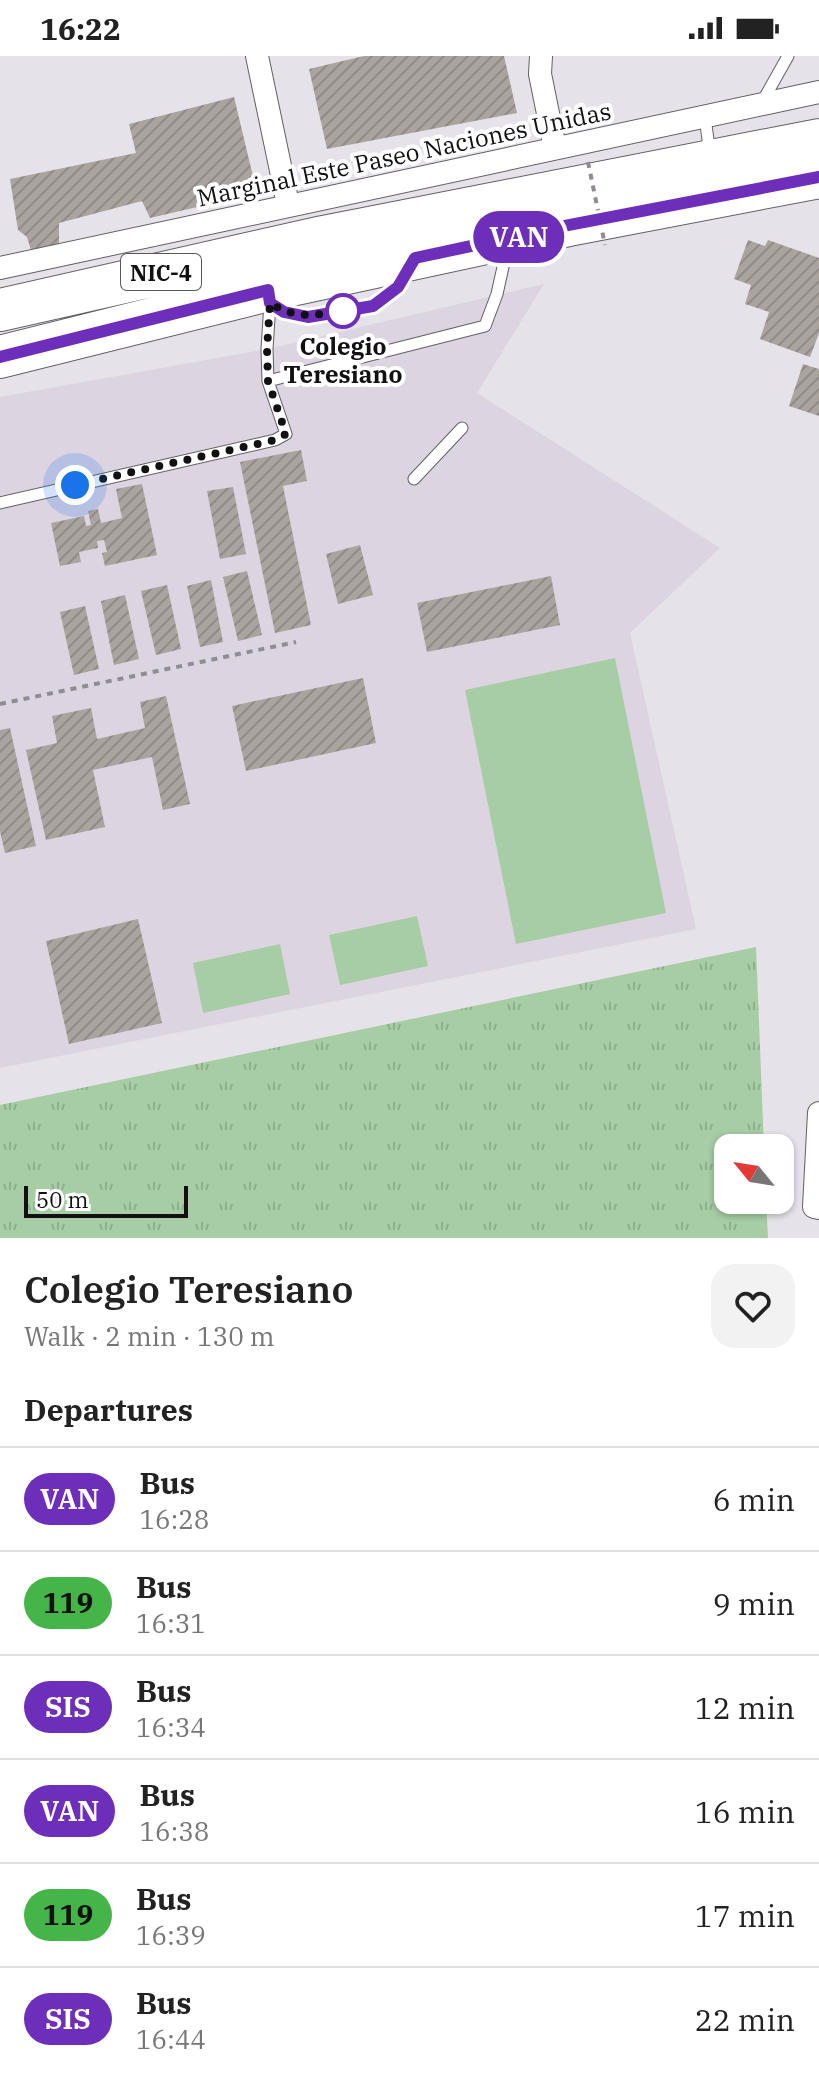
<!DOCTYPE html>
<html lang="en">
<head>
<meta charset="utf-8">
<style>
  body { margin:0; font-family:"IBM Plex Serif",serif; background:#f2f2f2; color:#222; height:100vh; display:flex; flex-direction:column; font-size:30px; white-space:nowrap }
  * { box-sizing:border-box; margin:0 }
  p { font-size:26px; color:#767676 }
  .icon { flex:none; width:44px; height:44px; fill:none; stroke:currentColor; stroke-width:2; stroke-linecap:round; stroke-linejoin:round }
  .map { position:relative; height:1182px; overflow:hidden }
  .panel { display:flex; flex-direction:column; background:#fff; flex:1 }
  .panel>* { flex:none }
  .badge { padding:0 16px; border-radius:26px; font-size:28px; line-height:52px }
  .needle { width:52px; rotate:300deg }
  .controls { position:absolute; left:714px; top:1078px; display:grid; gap:16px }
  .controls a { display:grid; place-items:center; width:80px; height:80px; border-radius:16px; background:#fff; box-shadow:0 2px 6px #0004; font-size:40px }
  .scale { position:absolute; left:24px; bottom:20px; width:164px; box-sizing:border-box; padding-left:8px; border:4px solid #121012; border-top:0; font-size:22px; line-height:28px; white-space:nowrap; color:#121012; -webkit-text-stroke:6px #fff; paint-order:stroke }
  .you { position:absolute; width:40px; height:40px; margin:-20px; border:6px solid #fff; border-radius:50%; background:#1a73e8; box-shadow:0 0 0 12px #1a73e833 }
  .map>.badge { position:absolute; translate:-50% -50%; box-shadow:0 0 0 4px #fff }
  h2 { padding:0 24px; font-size:30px; line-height:72px }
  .round { display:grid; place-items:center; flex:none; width:84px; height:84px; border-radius:24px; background:#f2f2f2 }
  .headline { display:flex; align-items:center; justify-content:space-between; height:136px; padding:0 24px }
  h1 { font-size:38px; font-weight:600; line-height:60px }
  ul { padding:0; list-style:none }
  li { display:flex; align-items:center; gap:24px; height:104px; padding:0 24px; border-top:2px solid #e0e0e0 }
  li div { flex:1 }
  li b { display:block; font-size:30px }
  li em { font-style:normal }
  li .badge { min-width:88px; font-weight:700; text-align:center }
  .status { display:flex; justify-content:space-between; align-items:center; height:56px; padding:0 40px; background:#fff; direction:ltr }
  .status svg { height:22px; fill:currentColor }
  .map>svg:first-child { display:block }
  .built { fill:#ddd4e1 }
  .grass { fill:url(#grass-tufts) }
  .pitch { fill:#a6cda4 }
  .building { fill:url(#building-hatch) }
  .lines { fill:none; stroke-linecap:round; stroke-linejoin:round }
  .lane-casing { stroke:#635f65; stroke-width:13 }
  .street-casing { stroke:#635f65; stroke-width:24 }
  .highway-casing { stroke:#635f65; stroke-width:44 }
  .path { stroke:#908c91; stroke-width:4; stroke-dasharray:6 6; stroke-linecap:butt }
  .lane { stroke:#fff; stroke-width:11 }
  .street { stroke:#fff; stroke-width:22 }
  .highway { stroke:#fff; stroke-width:42 }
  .path-bridge { stroke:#908c91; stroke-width:4; stroke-dasharray:6 6; stroke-linecap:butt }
  .line-casing { stroke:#fff; stroke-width:18 }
  .line { stroke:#6d2fba; stroke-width:12 }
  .walk { stroke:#121012; stroke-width:8; stroke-dasharray:0 14.4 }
  .stop-dot { fill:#fff; stroke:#6d2fba; stroke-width:4 }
  .labels { text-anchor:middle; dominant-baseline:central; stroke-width:8; stroke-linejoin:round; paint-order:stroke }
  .shield { fill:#fff; stroke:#595859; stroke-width:2 }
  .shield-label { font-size:22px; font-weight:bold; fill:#121012 }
  .street-label { font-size:24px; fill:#121012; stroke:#fff }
  .stop-label { font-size:24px; font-weight:bold; fill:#121012; stroke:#fff }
</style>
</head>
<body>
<div class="status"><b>16:22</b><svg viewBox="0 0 49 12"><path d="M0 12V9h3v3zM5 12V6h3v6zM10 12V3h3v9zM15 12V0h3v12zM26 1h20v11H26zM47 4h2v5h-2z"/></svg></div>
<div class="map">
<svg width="819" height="1182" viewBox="0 0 819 1182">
  <defs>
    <pattern id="grass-tufts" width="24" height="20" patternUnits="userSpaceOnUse" patternTransform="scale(2)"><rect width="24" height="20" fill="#a6cda4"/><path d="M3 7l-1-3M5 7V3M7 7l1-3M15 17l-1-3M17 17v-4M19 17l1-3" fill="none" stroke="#8eaf8c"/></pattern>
    <pattern id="building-hatch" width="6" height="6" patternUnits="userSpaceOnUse" patternTransform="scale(2)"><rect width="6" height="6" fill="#aaa39e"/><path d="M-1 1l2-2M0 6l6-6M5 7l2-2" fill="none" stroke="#918b87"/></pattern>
  </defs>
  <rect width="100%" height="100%" fill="#e6e2e9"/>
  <!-- built -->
  <path class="built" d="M544,228L477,337L720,492L630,577L696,873L0,1012V341L267,293Z"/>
  <!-- grass -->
  <path class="grass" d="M756,891L764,1092H728V1144H766L768,1182H0V1049Z"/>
  <!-- pitch -->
  <path class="pitch" d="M615,602L666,857L516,888L465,634Z
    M417,860L428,910L340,929L329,879Z
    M280,888L290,938L203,957L193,907Z"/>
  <!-- building -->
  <path class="building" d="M364,0H504L517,57L327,93L309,13Z
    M234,41L257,137L150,162L142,145L59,167V190L31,194L27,181L18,174L10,123L136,97L129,68Z
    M748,184L765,190L768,184L819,202V277L810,301L760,283L769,256L745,248L751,229L734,223Z
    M803,308L819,313V360L789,350Z
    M301,394L307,425L283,430L311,569L275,577L240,406Z
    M142,428L157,499L105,510L102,497L107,496L104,484L97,485L98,492L79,496L81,506L60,510L51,467L84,460L86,470L91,469L88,455L98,453L101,467L122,462L116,433Z
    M233,431L246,498L220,503L207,435Z
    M360,489L373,539L338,548L326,498Z
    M247,515L262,579L238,585L223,521Z
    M551,520L560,569L427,596L417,547Z
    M211,524L223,586L200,591L187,530Z
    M167,529L181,593L156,599L141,535Z
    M125,539L139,603L114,609L101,545Z
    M85,550L99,613L74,619L60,556Z
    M363,622L376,687L246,715L232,650Z
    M166,640L190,748L163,754L152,701L93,714L105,771L46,784L26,694L57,687L52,660L91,652L97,683L145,672L140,646Z
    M10,672L36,790L5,797L0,775V674Z
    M138,863L162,967L69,988L46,885Z"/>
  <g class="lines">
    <defs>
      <path id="lane" d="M761,48L788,0
        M705,61L710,99
        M269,245C287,267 346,259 371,250C387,244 399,229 407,215
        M268,325L485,270L497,238L507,193
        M414,423L462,372
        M0,447L275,384L286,378L268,325L267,293L270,247"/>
      <path id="street" d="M257,0L288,148
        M541,0L540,18L555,92
        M0,212L819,36
        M819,1057L814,1151L819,1152"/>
      <path id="highway" d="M0,254L323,181L819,84
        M0,301L268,234L569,169L819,121"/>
    </defs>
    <!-- lane casing -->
    <use href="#lane" class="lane-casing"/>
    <!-- street casing -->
    <use href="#street" class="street-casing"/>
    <!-- highway casing -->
    <use href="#highway" class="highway-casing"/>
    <!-- path -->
    <path class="path" d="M0,648L296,586"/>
    <!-- lane -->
    <use href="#lane" class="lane"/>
    <!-- street -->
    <use href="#street" class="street"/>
    <!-- highway -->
    <use href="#highway" class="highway"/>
    <!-- path-bridge -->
    <path class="path-bridge" d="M588,106L605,189"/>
  </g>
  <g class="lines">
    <defs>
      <path id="line" d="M0,301L268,234L270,247L284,256L308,261L373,250L398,231L415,202L569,169L819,121"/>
    </defs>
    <!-- line casing -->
    <use href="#line" class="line-casing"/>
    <!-- line -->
    <use href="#line" class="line"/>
    <!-- walk -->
    <path class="walk" d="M75,429L275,384L286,378L268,325L267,293L270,247C297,264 313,259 343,255"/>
  </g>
  <!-- markers -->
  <circle class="stop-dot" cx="343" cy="255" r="16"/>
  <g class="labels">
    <!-- shield labels -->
    <rect class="shield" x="121" y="198" width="80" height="36" rx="6"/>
    <g class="shield-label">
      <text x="161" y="216">NIC-4</text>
    </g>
    <!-- street labels -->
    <g class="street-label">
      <text transform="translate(404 98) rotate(-12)">Marginal Este Paseo Naciones Unidas</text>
    </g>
    <!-- stop labels -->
    <g class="stop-label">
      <text x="343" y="290">Colegio<tspan x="343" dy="28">Teresiano</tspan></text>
    </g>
  </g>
</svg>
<div class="controls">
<a><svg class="needle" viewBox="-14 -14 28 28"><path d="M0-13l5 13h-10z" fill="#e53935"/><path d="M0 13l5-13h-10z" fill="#767676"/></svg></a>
</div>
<div class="scale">50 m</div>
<div class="you" style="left:75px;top:429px"></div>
<b class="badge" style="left:519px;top:181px;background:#6d2fba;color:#fff">VAN</b>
</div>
<section class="panel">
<div class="headline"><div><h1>Colegio Teresiano</h1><p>Walk · 2 min · 130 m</p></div><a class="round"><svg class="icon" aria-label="heart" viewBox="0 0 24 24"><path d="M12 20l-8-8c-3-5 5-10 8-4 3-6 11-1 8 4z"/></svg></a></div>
<h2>Departures</h2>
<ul>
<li><span class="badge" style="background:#6d2fba;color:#fff">VAN</span><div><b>Bus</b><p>16:28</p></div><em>6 min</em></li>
<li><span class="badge" style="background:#45b549;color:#111">119</span><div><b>Bus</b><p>16:31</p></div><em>9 min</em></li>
<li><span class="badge" style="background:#6d2fba;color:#fff">SIS</span><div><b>Bus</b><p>16:34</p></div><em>12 min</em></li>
<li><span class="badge" style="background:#6d2fba;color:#fff">VAN</span><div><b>Bus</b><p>16:38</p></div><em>16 min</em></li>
<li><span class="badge" style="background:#45b549;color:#111">119</span><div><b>Bus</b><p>16:39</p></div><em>17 min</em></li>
<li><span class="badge" style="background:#6d2fba;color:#fff">SIS</span><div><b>Bus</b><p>16:44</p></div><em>22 min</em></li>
</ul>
</section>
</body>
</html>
